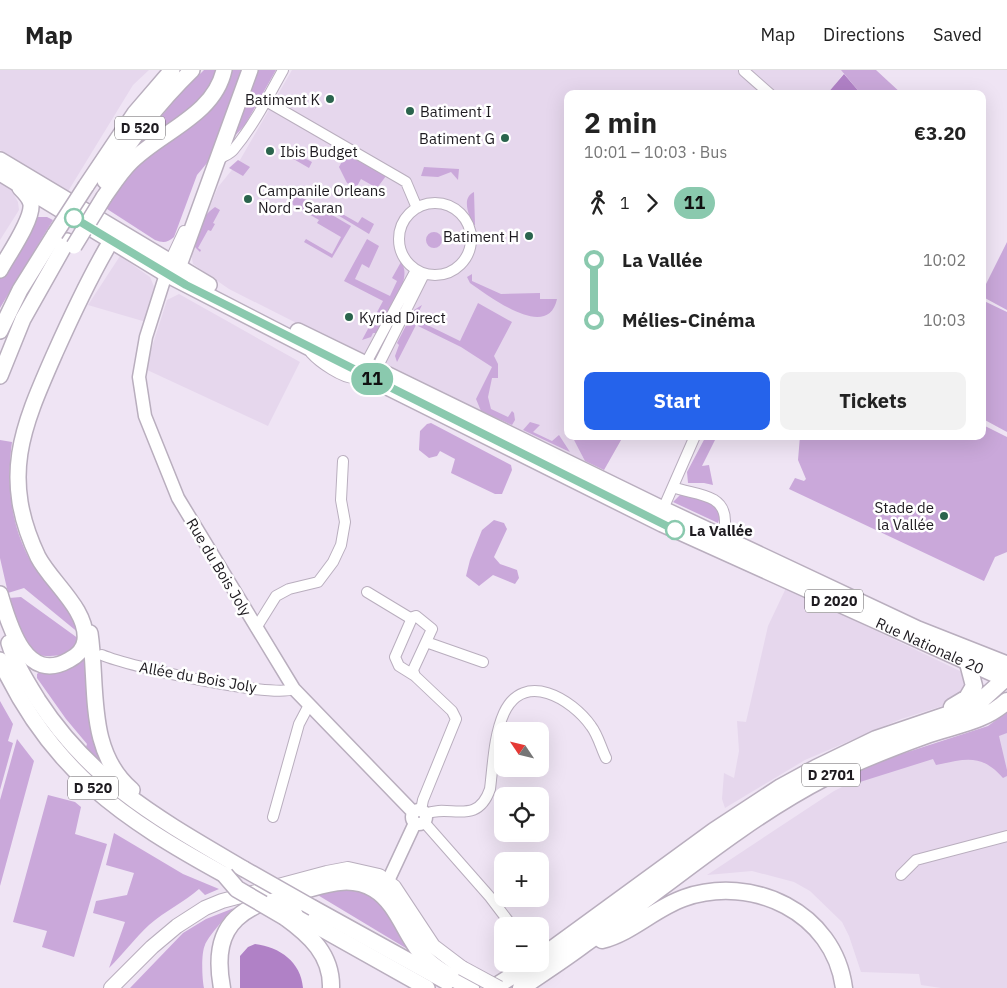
<!DOCTYPE html>
<html lang="en">
<head>
<meta charset="utf-8">
<style>
  body { margin:0; font-family:"IBM Plex Sans",sans-serif; background:#f2f2f2; color:#222; height:100vh; display:flex; flex-direction:column; font-size:19px; white-space:nowrap }
  * { box-sizing:border-box; margin:0 }
  p { font-size:16px; color:#767676 }
  .icon { flex:none; width:28px; height:28px; fill:none; stroke:currentColor; stroke-width:2; stroke-linecap:round; stroke-linejoin:round }
  .map { position:relative; flex:1; overflow:hidden }
  .sheet { position:absolute; left:564px; top:20px; width:422px; height:350px; display:flex; flex-direction:column; background:#fff; border-radius:10px; box-shadow:0 5px 20px #0002 }
  .sheet>* { flex:none }
  .badge { padding:0 10px; border-radius:16px; font-size:18px; line-height:32px }
  .needle { width:32px; rotate:305deg }
  .controls { position:absolute; left:494px; top:652px; display:grid; gap:10px }
  .controls a { display:grid; place-items:center; width:55px; height:55px; border-radius:10px; background:#fff; box-shadow:0 5px 20px #0002; font-size:25px }
  .map>.badge { position:absolute; translate:-50% -50%; box-shadow:0 0 0 2px #fff }
  .legs { display:flex; align-items:center; gap:8px; height:55px; padding:0 20px; font-size:16px }
  .legs p { margin-inline-start:auto }
  .headline { display:flex; align-items:center; justify-content:space-between; height:85px; padding:0 20px }
  h1 { font-size:28px; font-weight:700; line-height:38px }
  .primary-button { display:flex; gap:10px; margin-top:auto; padding:10px 20px }
  .primary-button a { flex:1; height:58px; border-radius:10px; background:#2563eb; color:#fff; font-size:20px; font-weight:700; line-height:58px; text-align:center }
  .primary-button a+a { background:#f2f2f2; color:#222 }
  ul { padding:0 20px; list-style:none }
  li { display:flex; align-items:center; gap:18px; height:60px; font-size:19px }
  li i { display:grid; place-items:center; width:8px; height:100%; margin:0 6px; background:currentColor }
  li i::after { content:''; width:12px; height:12px; margin:-6px; border:4px solid; border-radius:50%; background:#fff }
  li p { margin-inline-start:auto }
  li:first-child i { background:linear-gradient(#0000 50%,currentColor 0) }
  li:last-child i { background:linear-gradient(currentColor 50%,#0000 0) }
  header { display:flex; align-items:center; gap:30px; box-sizing:border-box; height:70px; padding:0 25px; background:#fff; border-bottom:1px solid #e0e0e0 }
  header strong { font-size:24px }
  nav { display:flex; gap:28px; margin-inline-start:auto; font-size:18px }
  .map>svg:first-child { display:block }
  .built { fill:#e6d7ed }
  .green { fill:#caa8da }
  .water { fill:#b081c6 }
  .lines { fill:none; stroke-linecap:round; stroke-linejoin:round }
  .minor-casing { stroke:#b9aebe; stroke-width:12 }
  .tertiary-casing { stroke:#b9aebe; stroke-width:15 }
  .secondary-casing { stroke:#b9aebe; stroke-width:16 }
  .primary-casing { stroke:#b9aebe; stroke-width:18 }
  .trunk-casing { stroke:#b9aebe; stroke-width:19 }
  .minor { stroke:#fff; stroke-width:10 }
  .tertiary { stroke:#fff; stroke-width:12 }
  .secondary { stroke:#fff; stroke-width:14 }
  .primary { stroke:#fff; stroke-width:15 }
  .trunk { stroke:#fff; stroke-width:16 }
  .secondary-bridge-casing { stroke:#b9aebe; stroke-width:16; stroke-linecap:butt }
  .primary-bridge-casing { stroke:#b9aebe; stroke-width:18; stroke-linecap:butt }
  .trunk-bridge-casing { stroke:#b9aebe; stroke-width:19; stroke-linecap:butt }
  .secondary-bridge { stroke:#fff; stroke-width:14 }
  .primary-bridge { stroke:#fff; stroke-width:15 }
  .trunk-bridge { stroke:#fff; stroke-width:16 }
  .line-1-casing { stroke:#fff; stroke-width:11 }
  .line-1 { stroke:#8ac9ae; stroke-width:8 }
  .poi-dot { fill:#2a644d; stroke:#fff; stroke-width:2 }
  .stop-1-dot { fill:#fff; stroke:#8ac9ae; stroke-width:2.5 }
  .labels { text-anchor:middle; dominant-baseline:central; stroke-width:5; stroke-linejoin:round; paint-order:stroke }
  .shield { fill:#fff; stroke:#625f63; stroke-width:1 }
  .shield-label { font-size:14px; font-weight:bold; fill:#1e1b20 }
  .poi-label { font-size:15px; fill:#1e1b20; stroke:#fff; text-anchor:end }
  .stop-label { font-size:15px; font-weight:bold; fill:#1e1b20; stroke:#fff; text-anchor:start }
  .street-label { font-size:15px; fill:#1e1b20; stroke:#fff }
</style>
</head>
<body>
<header>
<strong>Map</strong>
<nav><a>Map</a><a>Directions</a><a>Saved</a></nav>
</header>
<div class="map">
<svg width="1007" height="918" viewBox="0 0 1007 918">
  <rect width="100%" height="100%" fill="#efe4f4"/>
  <!-- built -->
  <path class="built" d="M0,0H149L133,15L67,123L0,80Z
    M292,0H846L828,24H568V366H613L621,370L604,400L330,270L229,219L193,194L191,183L218,117L240,90Z
    M0,112L10,118L18,132L19,140L0,170Z
    M120,186L150,207L155,219L146,252L88,235Z
    M179,224L300,292L268,356L145,299L167,230Z
    M786,518L960,601L969,612L955,632L901,649L805,690L725,738L722,729L724,703L734,708L739,681L737,651L746,652L768,556Z
    M1007,662V918H941L921,915L919,904L861,902L849,866L842,852L810,821L794,812L752,801L707,805L834,721L870,703Z"/>
  <!-- green -->
  <path class="green" d="M204,0H219L204,29L128,88L176,28Z
    M228,0H245L212,87L197,105L174,167C167,173 163,173 155,170L104,137L126,104Z
    M255,0H276L245,55L233,68Z
    M841,0H876L902,24H861Z
    M286,78L312,92L309,98L283,83Z
    M346,84L386,106L377,118L361,109L356,118L347,113L339,97Z
    M238,90L250,97L243,106L229,98Z
    M424,97L459,99L458,110L451,102L438,107L421,106Z
    M474,122L475,155H473C469,145 461,128 474,122Z
    M296,124L351,156L332,188L304,172L306,169L332,184L341,167L317,153L319,150L290,133Z
    M215,137L220,140L213,153L215,154L211,161L208,160L198,178L201,180L200,182L195,177C199,160 200,147 215,137Z
    M332,138L358,153L362,147L374,154L369,164L331,141Z
    M38,147H47L53,150L0,238V207Z
    M426 170a8 8 0 1 1 16 0a8 8 0 1 1-16 0Z
    M367,169L379,176L369,198L362,194L355,209L390,226L397,211L392,208L401,192C414,208 387,246 378,263H373L371,267L362,270L383,231L344,211Z
    M1007,172V240L983,227L982,222Z
    M472,204V211L501,224L540,223V229H557C548,272 489,226 470,213L467,207Z
    M982,230L1007,242V362L983,349Z
    M478,233L512,252L494,286L498,294V308H492L488,327L491,339L508,347L512,341L514,343L515,350L512,355L481,341L476,329L492,297L461,277L416,255L397,292L395,286L399,275L397,273L414,240L422,235L415,249L460,271Z
    M530,352L540,355L533,362L552,371L559,365L570,382L523,360Z
    M431,353L511,395L512,400L502,424H495L451,403L455,389L440,381L437,386L429,388L419,380L420,361L427,354Z
    M983,355L1007,367V482L995,487L984,511L789,419L795,408L804,411L806,409L798,390L800,366H982Z
    M580,366H613L621,370L604,400L585,391L574,370L579,369Z
    M706,366H717L702,396L709,395L713,415L704,413H688L687,402Z
    M0,370L12,372C6,417 11,463 37,501C46,514 60,523 68,536C73,544 76,555 80,564L24,518L8,523L0,488Z
    M693,424C704,430 725,437 718,453L673,432L680,425Z
    M494,450L504,453L507,459L494,487L500,494L517,500L519,508L515,514L493,505L479,516L466,506L470,490L482,460Z
    M21,527L79,569C70,588 54,587 35,585L21,561L9,528Z
    M83,586H89L104,691L101,693L86,677L87,674L66,649L37,608V604L42,600Z
    M0,631L13,654L8,671L13,673L0,720Z
    M1007,642V663L999,666L1007,700V706L1003,708C981,683 965,689 936,695L933,689L860,712L856,703L880,691L988,656Z
    M17,669L34,691L0,816V730Z
    M48,725L75,732L81,737L75,764L107,774L74,887L42,877L47,861L13,852Z
    M114,763L183,804L219,819L205,825L199,819C184,832 165,841 149,855C135,868 123,884 109,898L125,852L93,843L96,831L127,825L134,803L106,795Z
    M343,817L362,818L387,840L409,880L316,824Z
    M234,838C228,844 207,868 205,875C201,883 202,909 204,918H130L183,863L206,849Z"/>
  <!-- water -->
  <path class="water" d="M844,4L861,24H827Z
    M255,874C280,877 301,892 303,918H240V886L248,877Z"/>
  <g class="lines">
    <defs>
      <path id="minor" d="M744,1L770,24
        M266,31L401,109L406,112L417,138
        M216,92C220,86 229,86 234,79C254,55 268,27 283,0
        M399 169a36 36 0 1 1 72 0a36 36 0 1 1-72 0Z
        M168,195L184,161
        M311,283C319,292 343,309 355,308C363,308 370,302 377,298L424,204
        M365,299L366,293L416,200
        M673,417C692,425 725,422 725,451C725,459 725,465 719,469
        M663,439L695,366
        M367,522L410,548L416,546L432,559L413,600L415,606L452,641L456,649L423,730L421,740
        M412,548L395,587L399,596L415,606
        M256,558L276,526L289,519L318,512L333,492L341,475L345,452L341,430L343,391
        M426,572L483,592
        M102,585C130,597 270,628 294,619
        M425,744C449,733 477,757 490,719C493,695 494,665 504,643C524,600 572,629 591,656C598,665 601,678 606,688
        M273,747L299,654L309,635
        M424,752L490,827L512,856
        M901,805L916,790L1007,766"/>
      <path id="tertiary" d="M166,204L146,267L139,307L145,346L178,428L294,619L413,742
        M412 747a7 7 0 1 1 14 0a7 7 0 1 1-14 0Z
        M388,811L415,753"/>
      <path id="secondary" d="M111,918L152,877L177,856L205,838L222,831L327,803L348,799L379,806L394,817L433,876L462,898"/>
      <g id="primary">
        <path d="M0,90L209,215"/>
        <path id="s1" d="M0,103L166,204L341,294L662,454L1007,610"/>
        <path d="M105,111C129,71 158,33 192,0"/>
        <path d="M86,116L135,43L172,0"/>
        <path d="M104,127C112,116 120,103 130,93C160,62 214,46 224,0"/>
        <path d="M0,200C8,185 33,150 31,134C30,128 24,122 20,118"/>
        <path d="M169,202L178,198L250,0"/>
        <path d="M0,261L20,220L55,164"/>
        <path d="M298,261L663,439L918,559L1007,594"/>
        <path d="M0,306L23,249L67,171"/>
        <path d="M0,524C9,554 25,615 69,590C77,586 84,579 85,570C88,540 51,512 38,487C0,407 22,358 55,283C72,245 90,206 111,171"/>
        <path d="M90,563C98,617 86,681 132,720"/>
        <path d="M9,573C15,593 27,612 38,630C92,713 161,750 244,799"/>
        <path d="M0,590C51,701 123,749 225,805"/>
        <path d="M313,838L447,912"/>
        <path d="M295,844L427,918"/>
      </g>
      <path id="trunk" d="M952,637L967,628L974,616L968,593
        M285,847C310,865 332,885 331,918
        M602,870C631,863 655,838 684,828C752,804 834,842 844,918
        M540,888L714,761L781,717L816,698L876,669L976,635L1007,607
        M222,918C209,849 246,834 304,820C327,814 351,805 374,819C399,834 406,869 426,889C438,902 456,909 471,918
        M493,918L531,894
        M521,918C543,903 565,889 586,873C666,817 739,752 826,707C857,691 891,678 924,666C953,655 983,653 1007,631"/>
    </defs>
    <!-- minor casing -->
    <use href="#minor" class="minor-casing"/>
    <!-- tertiary casing -->
    <use href="#tertiary" class="tertiary-casing"/>
    <!-- secondary casing -->
    <use href="#secondary" class="secondary-casing"/>
    <!-- primary casing -->
    <use href="#primary" class="primary-casing"/>
    <!-- trunk casing -->
    <use href="#trunk" class="trunk-casing"/>
    <!-- minor -->
    <use href="#minor" class="minor"/>
    <!-- tertiary -->
    <use href="#tertiary" class="tertiary"/>
    <!-- secondary -->
    <use href="#secondary" class="secondary"/>
    <!-- primary -->
    <use href="#primary" class="primary"/>
    <!-- trunk -->
    <use href="#trunk" class="trunk"/>
    <defs>
      <path id="secondary-bridge" d="M462,898L499,918"/>
      <path id="primary-bridge" d="M55,164L86,116
        M74,176L104,127
        M244,799L313,838
        M273,831L295,844"/>
      <path id="trunk-bridge" d="M225,805L237,819L285,847"/>
    </defs>
    <!-- secondary-bridge casing -->
    <use href="#secondary-bridge" class="secondary-bridge-casing"/>
    <!-- primary-bridge casing -->
    <use href="#primary-bridge" class="primary-bridge-casing"/>
    <!-- trunk-bridge casing -->
    <use href="#trunk-bridge" class="trunk-bridge-casing"/>
    <!-- secondary-bridge -->
    <use href="#secondary-bridge" class="secondary-bridge"/>
    <!-- primary-bridge -->
    <use href="#primary-bridge" class="primary-bridge"/>
    <!-- trunk-bridge -->
    <use href="#trunk-bridge" class="trunk-bridge"/>
  </g>
  <g class="lines">
    <defs>
      <path id="line-1" d="M74,148L186,215L675,460"/>
    </defs>
    <!-- line-1 casing -->
    <use href="#line-1" class="line-1-casing"/>
    <!-- line-1 -->
    <use href="#line-1" class="line-1"/>
  </g>
  <!-- markers -->
  <g class="poi-dot">
    <circle cx="330" cy="29" r="5"/>
    <circle cx="410" cy="41" r="5"/>
    <circle cx="505" cy="68" r="5"/>
    <circle cx="270" cy="81" r="5"/>
    <circle cx="248" cy="129" r="5"/>
    <circle cx="529" cy="166" r="5"/>
    <circle cx="349" cy="247" r="5"/>
    <circle cx="944" cy="446" r="5"/>
  </g>
  <g class="stop-1-dot">
    <circle cx="74" cy="148" r="9"/>
    <circle cx="675" cy="460" r="9"/>
  </g>
  <g class="labels">
    <!-- shield labels -->
    <g class="shield">
      <rect x="115" y="46.5" width="50" height="23" rx="4"/>
      <rect x="805" y="519.5" width="58" height="23" rx="4"/>
      <rect x="802" y="693.5" width="58" height="23" rx="4"/>
      <rect x="68" y="706.5" width="50" height="23" rx="4"/>
    </g>
    <g class="shield-label">
      <text x="140" y="58">D 520</text>
      <text x="834" y="531">D 2020</text>
      <text x="831" y="705">D 2701</text>
      <text x="93" y="718">D 520</text>
    </g>
    <!-- poi labels -->
    <g class="poi-label">
      <text x="320" y="29">Batiment K</text>
      <text x="420" y="41" text-anchor="start">Batiment I</text>
      <text x="495" y="68">Batiment G</text>
      <text x="280" y="81" text-anchor="start">Ibis Budget</text>
      <text x="258" y="120" text-anchor="start">Campanile Orleans<tspan x="258" dy="17">Nord - Saran</tspan></text>
      <text x="519" y="166">Batiment H</text>
      <text x="359" y="247" text-anchor="start">Kyriad Direct</text>
      <text x="934" y="437">Stade de<tspan x="934" dy="17">la Vallée</tspan></text>
    </g>
    <!-- stop labels -->
    <g class="stop-label">
      <text x="689" y="460">La Vallée</text>
    </g>
    <!-- street labels -->
    <g class="street-label">
      <text transform="translate(219 497) rotate(59)">Rue du Bois Joly</text>
      <text stroke="none"><textPath href="#s1" startOffset="1044">Rue Nationale 20</textPath></text>
      <text transform="translate(198 607) rotate(10)">Allée du Bois Joly</text>
    </g>
  </g>
</svg>
<div class="controls">
<a><svg class="needle" viewBox="-14 -14 28 28"><path d="M0-13l5 13h-10z" fill="#e53935"/><path d="M0 13l5-13h-10z" fill="#767676"/></svg></a>
<a><svg class="icon" aria-label="locate" viewBox="0 0 24 24"><circle cx="12" cy="12" r="6"/><path d="M12 2v4M12 18v4M2 12h4M18 12h4"/></svg></a>
<a>+</a>
<a>−</a>
</div>
<b class="badge" style="left:372px;top:309px;background:#8ac9ae;color:#111">11</b>
<section class="sheet">
<div class="headline"><div><h1>2 min</h1><p>10:01 – 10:03 · Bus</p></div><b>€3.20</b></div>
<div class="legs"><svg class="icon" aria-label="walk" viewBox="0 0 24 24"><circle cx="13" cy="4" r="2"/><path d="M13 8l-2 6 4 7M11 14l-3 7M7 12l3-4h3l4 4"/></svg>1<svg class="icon" aria-label="forward" viewBox="0 0 24 24"><path d="M9 5l7 7-7 7"/></svg><b class="badge" style="background:#8ac9ae;color:#111">11</b></div>
<ul>
<li><i style="color:#8ac9ae"></i><b>La Vallée</b><p>10:02</p></li>
<li><i style="color:#8ac9ae"></i><b>Mélies-Cinéma</b><p>10:03</p></li>
</ul>
<div class="primary-button"><a>Start</a><a>Tickets</a></div>
</section>
</div>
</body>
</html>
